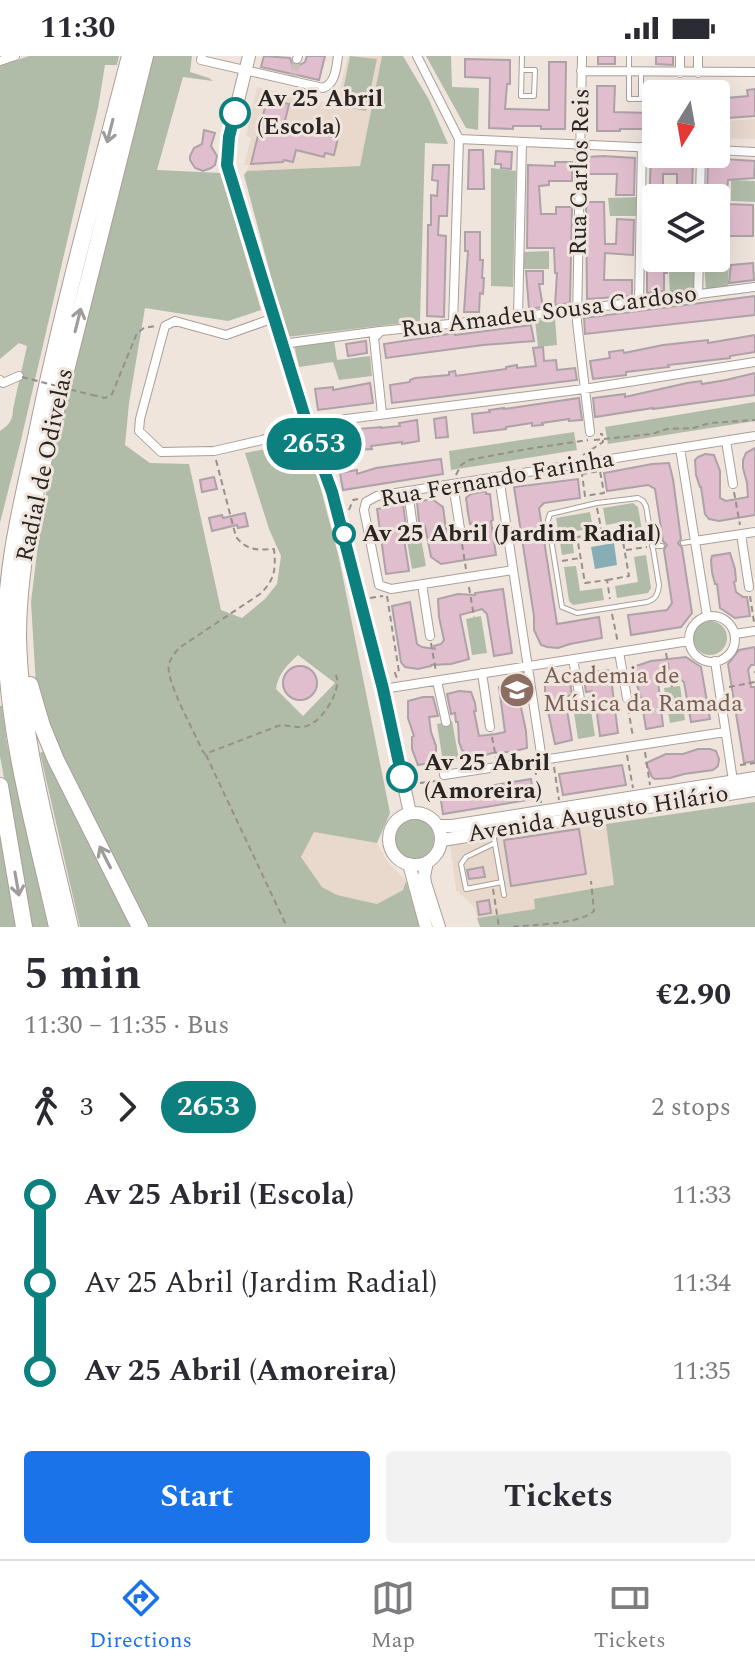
<!DOCTYPE html>
<html lang="en">
<head>
<meta charset="utf-8">
<style>
  body { margin:0; font-family:Spectral,serif; background:#f2f2f3; color:#2b2b33; height:100vh; display:flex; flex-direction:column; font-size:30px; white-space:nowrap }
  * { box-sizing:border-box; margin:0 }
  p { font-size:26px; color:#7c7c81 }
  .icon { flex:none; width:44px; height:44px; fill:none; stroke:currentColor; stroke-width:2; stroke-linecap:round; stroke-linejoin:round }
  .map { position:relative; height:871px; overflow:hidden }
  .sheet { display:flex; flex-direction:column; background:#fff; flex:1 }
  .sheet>* { flex:none }
  .badge { padding:0 16px; border-radius:26px; font-size:28px; line-height:52px }
  .needle { width:52px; rotate:191deg }
  .controls { position:absolute; left:642px; top:24px; display:grid; gap:16px }
  .controls a { display:grid; place-items:center; width:88px; height:88px; border-radius:8px; background:#fff; box-shadow:0 8px 32px #0002; font-size:40px }
  .map>.badge { position:absolute; translate:-50% -50%; box-shadow:0 0 0 4px #fff }
  .legs { display:flex; align-items:center; gap:12px; height:88px; padding:0 24px; font-size:26px }
  .legs p { margin-inline-start:auto }
  .summary { display:flex; align-items:center; justify-content:space-between; height:136px; padding:0 24px }
  h1 { font-size:44px; font-weight:700; line-height:60px }
  .action { display:flex; gap:16px; margin-top:auto; padding:16px 24px }
  .action a { flex:1; height:92px; border-radius:8px; background:#1a73e8; color:#fff; font-size:32px; font-weight:700; line-height:92px; text-align:center }
  .action a+a { background:#f2f2f3; color:#2b2b33 }
  ul { padding:0 24px; list-style:none }
  li { display:flex; align-items:center; gap:28px; height:88px; font-size:30px }
  li i { display:grid; place-items:center; width:12px; height:100%; margin:0 10px; background:currentColor }
  li i::after { content:''; width:20px; height:20px; margin:-10px; border:6px solid; border-radius:50%; background:#fff }
  li p { margin-inline-start:auto }
  li:first-child i { background:linear-gradient(#0000 50%,currentColor 0) }
  li:last-child i { background:linear-gradient(currentColor 50%,#0000 0) }
  .status { display:flex; justify-content:space-between; align-items:center; height:56px; padding:0 40px; background:#fff; direction:ltr }
  .status svg { height:22px; fill:currentColor }
  .dock { display:flex; justify-content:space-around; align-items:center; height:112px; border-top:2px solid #e1e1e2; background:#fff; font-size:22px; color:#7c7c81 }
  .dock a { display:grid; justify-items:center; gap:4px }
  .dock .current { color:#1a73e8 }
  .map>svg:first-child { display:block }
  .built { fill:#e9d8cc }
  .green { fill:#b0bca7; fill-rule:evenodd }
  .water { fill:#87aeb7 }
  .building { fill:#e1bece; stroke:#ada2a7; stroke-width:2 }
  .lines { fill:none; stroke-linecap:round; stroke-linejoin:round }
  .street-tunnel { stroke:#c7bfb8; stroke-width:8; stroke-dasharray:8 4; stroke-linecap:butt }
  .lane-casing { stroke:#a99f98; stroke-width:6 }
  .street-casing { stroke:#a99f98; stroke-width:10 }
  .secondary-casing { stroke:#a99f98; stroke-width:14 }
  .highway-casing { stroke:#a99f98; stroke-width:18 }
  .path { stroke:#97908a; stroke-width:2; stroke-dasharray:6 4; stroke-linecap:butt }
  .lane { stroke:#fff; stroke-width:4 }
  .street { stroke:#fff; stroke-width:8 }
  .secondary { stroke:#fff; stroke-width:12 }
  .highway { stroke:#fff; stroke-width:16 }
  .path-bridge { stroke:#97908a; stroke-width:2; stroke-dasharray:6 4; stroke-linecap:butt }
  .oneway { stroke:#9e9d9c }
  .line-1-casing { stroke:#fff; stroke-width:18 }
  .line-1 { stroke:#0c807e; stroke-width:12 }
  .stop-1-dot { fill:#fff; stroke:#0c807e; stroke-width:4 }
  .labels { text-anchor:middle; dominant-baseline:central; stroke-width:6; stroke-linejoin:round; paint-order:stroke }
  .stop-label { font-size:24px; font-weight:bold; fill:#282522; stroke:#efe5dd; text-anchor:start }
  .street-label { font-size:24px; fill:#282522; stroke:#efe5dd }
  .education-label { font-size:24px; fill:#785e54; stroke:#efe5dd; text-anchor:start }
</style>
</head>
<body>
<div class="status"><b>11:30</b><svg viewBox="0 0 49 12"><path d="M0 12V9h3v3zM5 12V6h3v6zM10 12V3h3v9zM15 12V0h3v12zM26 1h20v11H26zM47 4h2v5h-2z"/></svg></div>
<div class="map">
<svg width="755" height="871" viewBox="0 0 755 871">
  <rect width="100%" height="100%" fill="#efe5dd"/>
  <!-- built -->
  <path class="built" d="M348,0H382L360,110L247,115L249,109H244L251,82L246,80L257,31L336,49Z
    M723,40L726,65L755,63V83L716,82V41Z
    M606,768L615,829L535,843V853L477,862L475,852L456,834L450,787Z
    M314,776L377,787L387,805L406,825L403,834L377,848L337,839L322,831L301,801Z"/>
  <!-- green -->
  <path class="green" d="M29,0H119L117,9H105L98,52L21,384L0,467V375C9,369 13,364 13,353L27,290L19,287L0,303V10Z
    M153,0H192L190,16L209,22L213,25L183,21L157,114L221,117L261,254L228,265L145,252L129,347L125,389L150,407L189,408L221,554L242,562L265,543L277,528L281,500L269,473L245,397L308,384L339,502L390,757L377,787L314,776L301,801L322,831L337,839L377,848L403,834L406,825L420,871H147L76,731L53,679L36,630L31,546L42,456L61,364ZM298,599L335,627L303,660L276,633C278,618 287,609 298,599Z
    M350,0L377,3L366,55L340,50Z
    M382,0H403L429,44L448,88L425,87L420,265L287,281L244,119L247,115L360,110Z
    M426,0H451L452,31L479,32L478,74L466,72Z
    M652,30L720,31L723,40L716,41V38H656V52H654Z
    M491,112L516,115L513,231L491,230Z
    M731,124L755,125V146L731,145Z
    M637,141L636,160H610L608,142Z
    M644,176L656,177V198H646Z
    M549,195V213H524V196Z
    M729,206L728,231L706,233L704,207Z
    M669,216H695L694,237L670,239Z
    M555,262L557,289L538,291L535,265Z
    M334,284L337,304L370,300L372,320L339,324L333,306L299,311L294,289Z
    M755,346V365L608,388L605,371Z
    M574,376L577,394L451,414L449,395Z
    M633,447L638,451L644,486L631,488L628,465L606,469L603,452Z
    M590,456L593,472L571,476L574,497L562,499L556,462Z
    M419,471L426,510L412,513L405,474Z
    M646,499L651,532L648,537L617,542L615,530L638,526L634,501Z
    M576,510L580,535L602,532L604,544L573,549L569,545L564,511Z
    M481,560L487,597L472,599L466,563Z
    M693 582a17 17 0 1 1 34 0a17 17 0 1 1-34 0Z
    M680,630L685,664L670,667L664,632Z
    M589,641L595,680L578,683L572,644Z
    M0,650H2L7,687L48,871H31L0,700Z
    M452,665L459,704L443,706L437,668Z
    M44,695L131,871H80L40,697Z
    M755,746V871H480L477,862L535,853L534,843L614,829L606,768Z
    M394 783a20 20 0 1 1 40 0a20 20 0 1 1-40 0Z
    M0,773L2,784L16,871H0Z"/>
  <!-- water -->
  <path class="water" d="M614,487L617,509L595,513L591,491Z"/>
  <!-- building -->
  <path class="building" d="M264,0L290,2L292,8L298,10L305,6L307,0H325L319,24L261,11Z
    M598,0H615V8H598Z
    M656,0H673V9L656,8Z
    M465,3L510,4V28H507L505,53L549,54V6H566L565,73H541V70H513V73L489,72L490,22L465,21Z
    M597,30H615L614,56L649,57L648,73H620V75H597Z
    M755,33V60L729,62L727,42L748,40L747,34Z
    M267,43L289,48L284,69L338,82L334,99L325,97L324,101L296,94L293,106L284,104L283,106L251,108Z
    M204,74L215,77L211,90L217,100L215,109L211,112L203,115L195,112L190,104V100L194,92L202,88Z
    M469,94H483L484,133H468Z
    M496,95L512,96L511,113L501,112V108H495Z
    M603,100L635,102L634,139H616L617,118H588V101Z
    M651,101L693,103L692,135H677V118H663V136H656V175H648Z
    M708,102L755,105L754,122L728,124L726,148L753,149V180H726L723,205L716,204V142L707,141Z
    M555,106H572V125H549V129L539,130L541,158H556V151H572L570,247L555,249L557,217H555L554,192H527L528,109L555,110Z
    M433,109H449L447,160H439L438,179L446,180L444,261L427,260L428,169H431V139L437,140L438,125L432,124Z
    M586,146H604L605,188H616L617,163L634,164L633,199L605,197L604,224H632V240L587,243Z
    M465,176H480V204H483L482,222H484L483,238L480,237L479,256H464L468,195H465Z
    M647,199H656V202H691V211L667,213V217H664V235L647,237Z
    M753,207L754,224L729,227L731,209Z
    M526,215H543V228H539L543,251L529,253Z
    M755,240V259L585,278L584,262Z
    M531,269L534,285L483,289L386,302L384,288L455,277V279Z
    M755,279V296L730,300V302L668,309L669,311L626,316V319L593,323L590,305L610,302L609,296L623,294L624,297L663,289L708,284V287Z
    M366,285L367,297L348,300L346,288Z
    M543,291L544,305L556,304L557,314L575,312L577,324L392,347L390,329L410,326V324L415,322L449,319V316L455,315L456,320L506,313V311L517,309V312L536,310L533,292Z
    M755,317V339L653,353V352L595,361L593,342L625,338V341L687,327L701,325L702,328L726,324Z
    M370,327L373,347L318,354L315,333L333,331V334Z
    M579,342L582,364L569,365V363L542,367L543,369L532,370V367L506,371V373L474,377L472,358L490,356L489,354L504,352V353Z
    M446,361L448,381L436,382L434,363Z
    M417,364L419,385L402,388V386L371,390L372,393L358,394V392L331,396L328,376L336,375L335,372L347,370L348,374L381,371V372L400,370L399,367Z
    M755,392V459L719,465L709,463L705,458L701,431H700L696,419L695,404L698,401L705,398L714,399L720,415V442L726,445L748,441L747,427L743,412V404L746,397Z
    M441,403L443,418L343,434L340,417L357,414V418L376,412Z
    M669,407L673,423L681,483L678,487L682,492L692,557L681,571L631,579L628,559L667,554L672,547L664,494L667,489L663,485L655,433L648,429L607,435L604,417L652,408Z
    M214,421L217,433L202,436L200,424Z
    M578,423L580,442L544,447L539,452L557,568L599,561L602,582L570,588L558,592L547,591L541,589L534,574V560L514,431Z
    M486,435V438H490L493,464L491,465L496,499L441,508L431,501L425,470L419,466L417,446L432,443L443,451L448,487L472,485L475,480L473,467L470,468L468,457L466,442L471,438Z
    M403,448L406,470H402L409,515L386,518L377,453Z
    M245,457L248,470L238,472L237,469L212,475L209,462L222,459L223,462Z
    M730,497L735,513L736,525L734,526L736,536L743,541H747L750,560L735,562L720,552L717,528H715L712,516L711,504L712,500Z
    M503,533L512,597L494,600L487,558L482,553L460,559L469,603L451,608L431,609V610L418,613L405,611L401,606L392,550L410,546L417,588L422,591L435,593L434,590L441,588L444,584L439,561L438,543L458,538L475,539V537Z
    M755,591V609H751L748,614L751,631H755V705L744,707L728,608L739,594Z
    M686,601L701,611L710,663L691,666L684,626L678,622H674L658,625L663,670L646,673L641,641L636,626V610L651,605Z
    M283 627a17 17 0 1 1 34 0a17 17 0 1 1-34 0Z
    M608,614L612,630L618,677L600,680L595,643L592,635L586,636L583,617Z
    M569,620L572,639L567,640L566,648L572,684L555,688L545,641V624Z
    M516,628L526,675L527,692L511,696L492,697L480,701L471,700L462,694L459,686L458,666H456L455,657L451,658L447,638L459,635L471,636L475,647L476,655H474L479,680L496,678L505,676L499,631Z
    M423,641H433L438,660L429,661L431,676L436,690V702L435,706L418,709L412,693V681L414,680L408,662V645Z
    M698,693H710L716,695L719,703L718,710L713,714L684,718L670,722L655,723L652,721L646,707L666,698H683Z
    M622,709L626,729L563,739L559,718Z
    M531,723L534,743L443,758L440,738Z
    M579,773L586,818L511,830L504,784Z
    M483,811L485,821L469,823L467,814Z
    M489,844L491,857L479,859L477,846Z"/>
  <g class="lines">
    <!-- street-tunnel -->
    <path class="street-tunnel" d="M292,26L297,3"/>
    <defs>
      <path id="lane" d="M629,0V43H641V17
        M522,14H535L534,40H521L522,0
        M638,442L643,445L646,450L659,529C658,538 656,543 647,546L577,557L562,551L548,464L550,458L597,447Z
        M683,487L695,485
        M652,490H662
        M493,777L504,839
        M495,787L466,801L461,808L466,833L502,826"/>
      <path id="street" d="M202,0L201,4L323,32C336,27 336,12 338,0
        M417,0L459,83L453,268
        M582,0L577,266L590,376
        M297,3L298,0
        M0,5L15,0
        M581,15L755,16
        M680,17V0
        M698,17V0
        M459,83L656,92
        M716,94L755,96
        M700,142L701,98
        M698,239L699,202
        M639,246L642,91
        M518,261L522,86
        M274,262L226,279L175,265L165,270L140,363L139,375L161,396L214,395L262,384L307,368L584,333L755,306
        M282,288L380,275
        M0,324L3,327L19,320
        M382,358L374,282L381,275L518,261L755,231
        M726,385L733,428
        M680,392L707,560
        M499,421L542,704
        M453,428L461,479
        M408,435L413,472
        M741,478L749,531
        M695,485L755,476
        M513,514L391,533L379,529L364,454L366,446L377,440L755,380
        M422,528L430,580
        M689 583a23 23 0 1 1 46 0a23 23 0 1 1-46 0Z
        M735,578L755,575
        M619,596L627,642
        M573,603L580,643
        M715,605L733,725
        M482,617L490,671
        M437,625L446,666
        M383,633L689,585
        M444,719L725,676"/>
      <path id="secondary" d="M249,0L229,81L227,109L307,368L338,458L383,633L410,757
        M389 783a26 26 0 1 1 52 0a26 26 0 1 1-52 0Z
        M438,770H452L755,722
        M442,784L755,734
        M427,806L424,820L425,827L439,871
        M409,808L426,871"/>
      <path id="highway" d="M30,629L42,670L56,704L140,871
        M0,730L24,871
        M57,871C36,777 8,682 6,585C5,512 21,452 36,382C62,254 97,127 130,0
        M70,871C48,776 20,679 18,580C18,531 26,482 36,434L145,0"/>
    </defs>
    <!-- lane casing -->
    <use href="#lane" class="lane-casing"/>
    <!-- street casing -->
    <use href="#street" class="street-casing"/>
    <!-- secondary casing -->
    <use href="#secondary" class="secondary-casing"/>
    <!-- highway casing -->
    <use href="#highway" class="highway-casing"/>
    <!-- path -->
    <path class="path" d="M92,339L105,342L112,338L137,277L144,272L156,270
      M594,384L652,378L667,373L693,372L710,367L755,364
      M583,399L603,386L602,378H600
      M216,404L236,481C248,495 256,494 274,493C276,513 275,524 260,538L179,592C175,597 170,602 169,609C165,624 195,677 202,694L205,698L278,670C287,668 294,672 303,671C319,669 336,643 337,628C338,623 336,620 335,615
      M581,415L582,418L585,440L604,437L600,415L582,418
      M456,419L461,409L469,404L527,393L588,384
      M734,436L740,469
      M597,452L602,477
      M349,454L353,444L358,443
      M462,488L466,513
      M626,494L647,491
      M562,505L580,502
      M607,524L629,520L621,474L577,481L585,527L607,524L610,543
      M469,531L474,561
      M387,540L399,616L395,617L397,622
      M750,540L754,566
      M370,542L383,540
      M612,558L618,587
      M431,587L436,616
      M666,597L672,631
      M755,615V617
      M729,631L755,626
      M628,652L633,681
      M492,681L496,702
      M645,696L650,729
      M206,699L287,871
      M627,699L633,732
      M740,709L755,707
      M554,711L559,744
      M535,713L541,747
      M420,727L436,725
      M493,833L499,871
      M513,871C534,868 578,869 594,855L591,825"/>
    <!-- lane -->
    <use href="#lane" class="lane"/>
    <!-- street -->
    <use href="#street" class="street"/>
    <!-- secondary -->
    <use href="#secondary" class="secondary"/>
    <!-- highway -->
    <use href="#highway" class="highway"/>
    <!-- path-bridge -->
    <path class="path-bridge" d="M22,321L92,339"/>
  </g>
  <!-- one-way arrows -->
  <defs><path id="oneway-shaft" d="M-6 0H5M1.5-3L5.5 0L1.5 3" fill="none" stroke-width="1.6" stroke-linecap="round" stroke-linejoin="round" transform="scale(2)"/></defs>
  <g class="oneway">
    <use href="#oneway-shaft" transform="translate(110 75) rotate(104)"/>
    <use href="#oneway-shaft" transform="translate(78 264) rotate(-76)"/>
    <use href="#oneway-shaft" transform="translate(105 801) rotate(-117)"/>
    <use href="#oneway-shaft" transform="translate(17 828) rotate(80)"/>
  </g>
  <g class="lines">
    <defs>
      <path id="line-1" d="M235,57L229,81L227,109L307,368L332,436L383,633L402,721"/>
    </defs>
    <!-- line-1 casing -->
    <use href="#line-1" class="line-1-casing"/>
    <!-- line-1 -->
    <use href="#line-1" class="line-1"/>
  </g>
  <!-- icons -->
  <defs>
    <symbol id="school-disc" viewBox="-11 -11 22 22"><circle r="9.5" fill="#8d6e63" stroke="#efe5dd"/><path d="M0-5L7-2L0 1L-7-2ZM-4 1L0 2.5L4 1V4Q0 6-4 4Z" fill="#fff"/></symbol>
  </defs>
  <g fill-rule="evenodd">
    <use href="#school-disc" x="497" y="614" width="40" height="40"/>
  </g>
  <!-- markers -->
  <g class="stop-1-dot">
    <circle cx="235" cy="57" r="14"/>
    <circle cx="344" cy="478" r="10"/>
    <circle cx="402" cy="721" r="14"/>
  </g>
  <g class="labels">
    <!-- stop labels -->
    <g class="stop-label">
      <text x="257" y="43">Av 25 Abril<tspan x="257" dy="28">(Escola)</tspan></text>
      <text x="362" y="478">Av 25 Abril (Jardim Radial)</text>
      <text x="424" y="707">Av 25 Abril<tspan x="424" dy="28">(Amoreira)</tspan></text>
    </g>
    <!-- street labels -->
    <g class="street-label">
      <text transform="translate(580 116) rotate(-89)">Rua Carlos Reis</text>
      <text transform="translate(549 256) rotate(-7)">Rua Amadeu Sousa Cardoso</text>
      <text transform="translate(45 409) rotate(-78)">Radial de Odivelas</text>
      <text transform="translate(497 423) rotate(-10)">Rua Fernando Farinha</text>
      <text transform="translate(598 758) rotate(-9)">Avenida Augusto Hilário</text>
    </g>
    <!-- education labels -->
    <g class="education-label">
      <text x="543" y="620">Academia de<tspan x="543" dy="28">Música da Ramada</tspan></text>
    </g>
  </g>
</svg>
<div class="controls">
<a><svg class="needle" viewBox="-14 -14 28 28"><path d="M0-13l5 13h-10z" fill="#e53935"/><path d="M0 13l5-13h-10z" fill="#7c7c81"/></svg></a>
<a><svg class="icon" aria-label="layers" viewBox="0 0 24 24"><path d="M12 4l9 5-9 5-9-5zM3 14l9 5 9-5"/></svg></a>
</div>
<b class="badge" style="left:314px;top:388px;background:#0c807e;color:#fff">2653</b>
</div>
<section class="sheet">
<div class="summary"><div><h1>5 min</h1><p>11:30 – 11:35 · Bus</p></div><b>€2.90</b></div>
<div class="legs"><svg class="icon" aria-label="walk" viewBox="0 0 24 24"><circle cx="13" cy="4" r="2"/><path d="M13 8l-2 6 4 7M11 14l-3 7M7 12l3-4h3l4 4"/></svg>3<svg class="icon" aria-label="forward" viewBox="0 0 24 24"><path d="M9 5l7 7-7 7"/></svg><b class="badge" style="background:#0c807e;color:#fff">2653</b><p>2 stops</p></div>
<ul>
<li><i style="color:#0c807e"></i><b>Av 25 Abril (Escola)</b><p>11:33</p></li>
<li><i style="color:#0c807e"></i><span>Av 25 Abril (Jardim Radial)</span><p>11:34</p></li>
<li><i style="color:#0c807e"></i><b>Av 25 Abril (Amoreira)</b><p>11:35</p></li>
</ul>
<div class="action"><a>Start</a><a>Tickets</a></div>
</section>
<nav class="dock">
<a class="current"><svg class="icon" aria-label="directions" viewBox="0 0 24 24"><path d="M12 3l9 9-9 9-9-9zM9 14v-3h6M13 9l2 2-2 2"/></svg>Directions</a>
<a><svg class="icon" aria-label="map" viewBox="0 0 24 24"><path d="M3 6l6-2 6 2 6-2v14l-6 2-6-2-6 2zM9 4v14M15 6v14"/></svg>Map</a>
<a><svg class="icon" aria-label="tickets" viewBox="0 0 24 24"><path d="M3 7h18v10H3zM15 7v10"/></svg>Tickets</a>
</nav>
</body>
</html>
